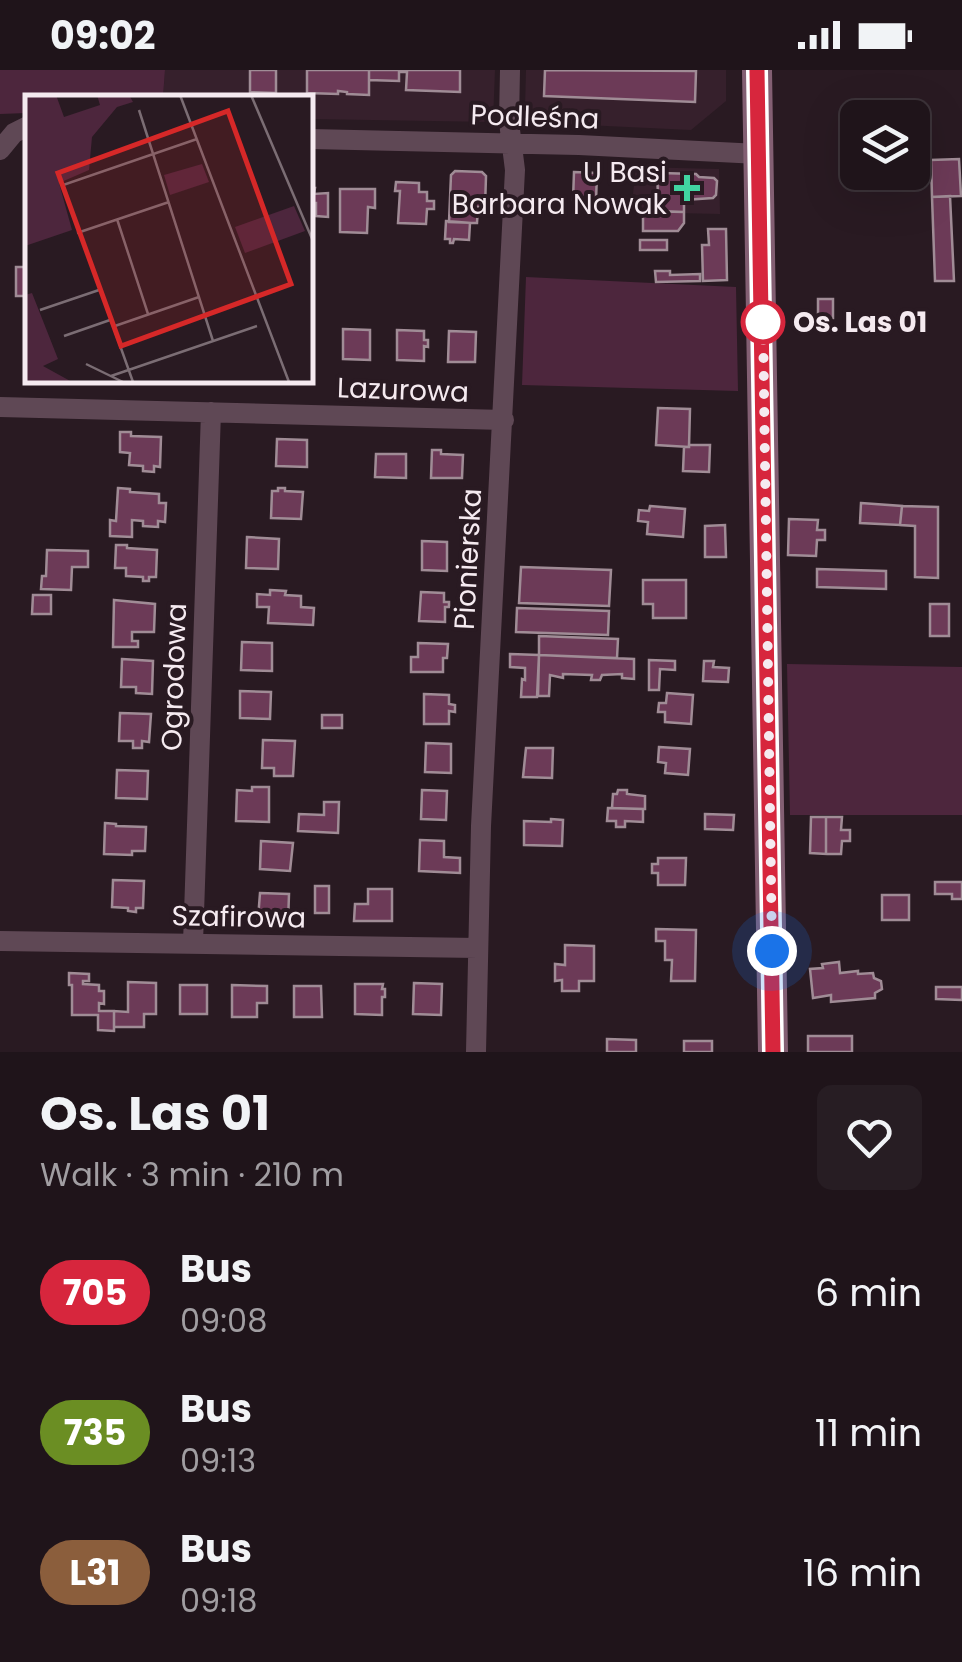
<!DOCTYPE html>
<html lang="en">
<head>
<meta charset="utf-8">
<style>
  body { margin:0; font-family:Poppins,sans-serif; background:#271d23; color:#f1f3f6; height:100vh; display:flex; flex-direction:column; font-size:38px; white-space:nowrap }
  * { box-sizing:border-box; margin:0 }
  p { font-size:32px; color:#a19ea2 }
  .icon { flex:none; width:55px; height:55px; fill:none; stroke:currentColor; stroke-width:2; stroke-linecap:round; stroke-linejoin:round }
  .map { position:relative; height:982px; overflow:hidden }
  .panel { display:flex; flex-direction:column; background:#1f141a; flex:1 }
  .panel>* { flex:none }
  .badge { padding:0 20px; border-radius:32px; font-size:35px; line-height:65px }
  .fabs { position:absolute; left:840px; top:30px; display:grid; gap:20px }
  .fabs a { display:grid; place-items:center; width:90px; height:90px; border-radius:15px; background:#1f141a; box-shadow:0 10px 40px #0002,0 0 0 2px #3c3339; font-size:50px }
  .you { position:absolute; width:50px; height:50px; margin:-25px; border:8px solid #fff; border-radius:50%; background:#1a73e8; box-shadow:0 0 0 15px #1a73e833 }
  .map>.badge { position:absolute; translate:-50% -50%; box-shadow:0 0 0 5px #fff }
  .round { display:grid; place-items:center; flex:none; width:105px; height:105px; border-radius:15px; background:#271d23 }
  .summary { display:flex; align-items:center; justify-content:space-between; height:170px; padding:0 40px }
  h1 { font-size:48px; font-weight:700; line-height:75px }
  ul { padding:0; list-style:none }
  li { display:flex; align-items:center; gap:30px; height:140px; padding:0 40px }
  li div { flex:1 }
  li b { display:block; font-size:38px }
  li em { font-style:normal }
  li .badge { min-width:110px; font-weight:700; text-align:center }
  .status { display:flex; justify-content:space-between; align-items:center; height:70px; padding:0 50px; background:#1f141a; direction:ltr }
  .status svg { height:28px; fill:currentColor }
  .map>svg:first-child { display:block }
  .built { fill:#36202c }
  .green { fill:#4d263d }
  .building { fill:#6c3a57; stroke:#a08c96; stroke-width:2.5 }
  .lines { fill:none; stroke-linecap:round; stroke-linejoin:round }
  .street { stroke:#5f4855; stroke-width:20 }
  .secondary { stroke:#835f73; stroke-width:30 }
  .line-casing { stroke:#fff; stroke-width:22 }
  .line { stroke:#d7263d; stroke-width:15 }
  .walk { stroke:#f5eaf0; stroke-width:10; stroke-dasharray:0 18 }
  .poi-dot { fill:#41d4a1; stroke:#291a22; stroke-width:4 }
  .stop-dot { fill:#fff; stroke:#d7263d; stroke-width:5 }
  .labels { text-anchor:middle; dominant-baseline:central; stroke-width:8; stroke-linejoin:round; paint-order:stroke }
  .street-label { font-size:28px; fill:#f5eaf0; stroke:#291a22 }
  .poi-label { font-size:28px; fill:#f5eaf0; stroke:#291a22; text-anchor:end }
  .stop-label { font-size:28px; font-weight:bold; fill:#f5eaf0; stroke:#291a22; text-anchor:start }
  .inset-road { fill:none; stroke:#7b6d74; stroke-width:2.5 }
  .view { fill:#d62828; fill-opacity:0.15; stroke:#d62828; stroke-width:5 }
  .inset-edge { fill:none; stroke:#f5eaf0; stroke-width:5 }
</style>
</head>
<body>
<div class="status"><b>09:02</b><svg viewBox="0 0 49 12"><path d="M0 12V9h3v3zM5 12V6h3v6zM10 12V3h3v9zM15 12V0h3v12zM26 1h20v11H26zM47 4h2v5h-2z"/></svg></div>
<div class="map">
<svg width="962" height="982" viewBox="0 0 962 982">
  <rect width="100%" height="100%" fill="#291a22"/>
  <!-- built -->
  <path class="built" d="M165,0H495L493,52L310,49V28H163Z
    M526,0H726V31L691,60L543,53L534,50L525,38Z
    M636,97L719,99L720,144L631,142Z"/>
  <!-- green -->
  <path class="green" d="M0,0H165L163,27L28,28L27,43L0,44Z
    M526,207L736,217L738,321L522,315Z
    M787,594L962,597V745H790Z"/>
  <!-- building -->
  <path class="building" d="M250,0H276V23L250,22Z
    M307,0H369V25L347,24V22L338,21V24L307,23Z
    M369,0H460V22L406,20L407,2H399V11L369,10Z
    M545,0L696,1L695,32L544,26Z
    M959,89L961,126L932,127L931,90Z
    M455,101L482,102L486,106L485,138L478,137L477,153L449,152L451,105Z
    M574,102L597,103L596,131L573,130Z
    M660,103L696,104L699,107L714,108L717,111L716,125L713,128L684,130V142L659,141L657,106Z
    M396,112L419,113V122H427V131H434V139H427L426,154L398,153L400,121H395Z
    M310,118H315L314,124L328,123V147L316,146V133H313V159H310Z
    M340,119H375V138L368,137L367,163L340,162Z
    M950,126L954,211H935L932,127Z
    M643,141L684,142V153L678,161H643Z
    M446,151L470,153L469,170L454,169L453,173H450V169H445Z
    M708,159H726L727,210L703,211L702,175H709Z
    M640,170H667V180H640Z
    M16,197H28V226H16Z
    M655,201H670V205L700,204V211L656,212Z
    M818,229H833V248L818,247Z
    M343,259L370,260V290L343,289Z
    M397,260L424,261V270H428V277L424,276V291L397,290Z
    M449,261L476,262L475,292H448Z
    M658,338L690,339L689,377L656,375Z
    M120,362H131V366L161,367L160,397L154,396V402L143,401V396L129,395L130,383L120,382Z
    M277,369L307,370V397L276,396Z
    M689,375H710L709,402L683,401L684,377H689Z
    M432,380H441V384L463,385L462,408H431Z
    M376,384H406V408L375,407Z
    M118,418L130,419V422L159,424V433H166L165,452L158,451V457L143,456V451L132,450V467L110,466V450L116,451Z
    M278,418H285V421L303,422L301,449L271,448L272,421H278Z
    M861,433L902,436L900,455L860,453Z
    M650,436L685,439L683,467L647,464L648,452L638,451L639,440L649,441Z
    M902,436L938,437V508L915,507V456L900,455Z
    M789,449L818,450L817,460H825V470H817L816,486L788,485Z
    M725,455L726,487H705V456Z
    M247,467L279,469L278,499L246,498Z
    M422,471L447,472V501L422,500Z
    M116,475H127V478L157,480L156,507H149V511H143V507L126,506V498H115Z
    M47,480L88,481V497H72L71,520L41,519L42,506H46Z
    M521,497L611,500L609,536L519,533Z
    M817,499L886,501V519L817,517Z
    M643,510H686V548H653V534H643Z
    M270,520L286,521L285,525L301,526V537L314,538L313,555L268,553L269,537H257V524L270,525Z
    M421,522L444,523V532H449V537H445V552L419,551Z
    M33,525H51V544H32Z
    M114,530L155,534L154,562H132V571H138V577H113Z
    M930,534H949V566H930Z
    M517,538L609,541L608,565L516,562Z
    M539,566L618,569L617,588L539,585Z
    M242,572L272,573V601L241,600Z
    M418,573L448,574L447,588H443V602H411V587H418Z
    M510,584L539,585L537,627H521L522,609L525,610V598L510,597Z
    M539,585L634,589V609L622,608V604L602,605L600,610H591L592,605L563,604V608L550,605L549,626H538Z
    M122,589L153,591L152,624L136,623V617H121Z
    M649,590L675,591V600L660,599L659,620H649Z
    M704,591H714L713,597L729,598L728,612L703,611Z
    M240,621L271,622L270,649L240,648Z
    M667,623L693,625L691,654L665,652V642H658L659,633H666Z
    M424,624L449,625V634L455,635V642L449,641V654H424Z
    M120,643L151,644L149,672L142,671V678H133V671H119Z
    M322,645H342V658H322Z
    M263,670L295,671L293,706H274V698H262Z
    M426,673L451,674V703L425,702Z
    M659,677L690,679L688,705L665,703L666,693L658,692Z
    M526,678H553L552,708L523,707Z
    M117,700L148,701L147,729L116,728Z
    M252,717H269V752L236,751L237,720L252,721Z
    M422,720L447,721L446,750L421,749Z
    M618,720H627V724L645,726V739L612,738L613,724H617Z
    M324,732H339L338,763L298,761L299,744L324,745Z
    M608,738L643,739V752L625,751V757H616V751H607Z
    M705,744L734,745L733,760L705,759Z
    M811,747H826V784L810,783Z
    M826,747H842L841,760H850V771H842L841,784H826Z
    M551,749L563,750L562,776L524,775V751L551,752Z
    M105,753L116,754V756L146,757L145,781H132V785L104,784Z
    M420,770L444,771V787L460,788V803L419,801Z
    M261,771L293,773L290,801L260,799Z
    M658,788H686L685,815H658V803H652V794H658Z
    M113,810L144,811L143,838H136V842L128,841V838L112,837Z
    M935,812H962V829H952V824H935Z
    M315,816H329V843H315Z
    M368,819H392V851H354L355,834H368Z
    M260,823L289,824L288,854H275L276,850L258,849Z
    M882,825H909V850H882Z
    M656,859L696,860L695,911H671L672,890H665V871H656Z
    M565,875L594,876V911H579V921H562V910L555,911V894L565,895Z
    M839,892L840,903L858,901V904L873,903L874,908L881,911L882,919L875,923V928L831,932V925L813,928L810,899L823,898L822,894Z
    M69,903L89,904V911H83V914L99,915V921H104V934L99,933V941H114V961L98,960V945H72V915H69Z
    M128,912L156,913V944H144V957H114V941L128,942Z
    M414,913L442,914L441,945L413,944Z
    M355,914H383L382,919H385V927H382V945L355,944Z
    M180,915H207V944H180Z
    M232,915L267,916V933H257V947H232Z
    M294,916H321L322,947H294Z
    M936,917H962V930L936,929Z
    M808,966H852V982H808Z
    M607,969L636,970V982H607Z
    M684,971H712V982H684Z"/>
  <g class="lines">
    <!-- street -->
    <path class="street" d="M310,69L579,75L759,84
      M0,80L14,63L28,56
      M0,337L504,350
      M0,871L478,878
      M193,873L211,342
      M476,982L481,756L515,100L509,52L510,0"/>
    <!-- secondary -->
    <path class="secondary" d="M757,0L773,982"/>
  </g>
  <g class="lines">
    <defs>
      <path id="line" d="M757,0L773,982"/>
    </defs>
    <!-- line casing -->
    <use href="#line" class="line-casing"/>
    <!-- line -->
    <use href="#line" class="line"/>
    <!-- walk -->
    <path class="walk" d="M763,252L772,881"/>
  </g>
  <!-- markers -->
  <path class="poi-dot" d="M682 103h10v10h10v10h-10v10h-10v-10h-10v-10h10z"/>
  <circle class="stop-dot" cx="763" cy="252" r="20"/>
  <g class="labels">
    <!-- street labels -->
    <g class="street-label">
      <text transform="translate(535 47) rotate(2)">Podleśna</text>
      <text transform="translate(403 320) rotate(2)">Lazurowa</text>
      <text transform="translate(468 489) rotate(-87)">Pionierska</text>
      <text transform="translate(174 607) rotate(-88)">Ogrodowa</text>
      <text transform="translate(239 847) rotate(1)">Szafirowa</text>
    </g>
    <!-- poi labels -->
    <g class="poi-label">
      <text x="667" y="102">U Basi<tspan x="667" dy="32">Barbara Nowak</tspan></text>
    </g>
    <!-- stop labels -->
    <g class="stop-label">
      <text x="793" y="252">Os. Las 01</text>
    </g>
  </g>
  <!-- overview -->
  <g transform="translate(25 25)">
    <rect width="288" height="288" fill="#291a22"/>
    <path d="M0,0H31L39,22L75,10L72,0H104L108,7L92,12L67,42L64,75L34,88L47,135L0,151ZM177,69L184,87L145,100L139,80ZM269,111L280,136L220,158L210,132ZM7,198L33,264L18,271L47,287H0V200Z" fill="#4d263d"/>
    <path class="inset-road" d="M155,0L264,287M226,0L288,146M114,15L188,246M92,124L123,219M52,138L144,107M15,215L74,195M87,232L174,202M39,241L85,225M61,269L98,287M86,281L232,231M108,287L38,90L172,44"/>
    <path class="view" d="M203,16L266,189L96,251L33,78Z"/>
    <rect width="288" height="288" class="inset-edge"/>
  </g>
</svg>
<div class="fabs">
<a><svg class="icon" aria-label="layers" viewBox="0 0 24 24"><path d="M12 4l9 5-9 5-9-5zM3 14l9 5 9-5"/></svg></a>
</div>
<div class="you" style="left:772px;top:881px"></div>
</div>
<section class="panel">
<div class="summary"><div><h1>Os. Las 01</h1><p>Walk · 3 min · 210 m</p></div><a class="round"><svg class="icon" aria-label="heart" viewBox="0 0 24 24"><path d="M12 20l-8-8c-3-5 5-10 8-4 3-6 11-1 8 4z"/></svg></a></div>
<ul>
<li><span class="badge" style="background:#d7263d;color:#fff">705</span><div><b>Bus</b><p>09:08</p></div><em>6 min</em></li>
<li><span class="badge" style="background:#6b8e23;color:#fff">735</span><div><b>Bus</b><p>09:13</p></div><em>11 min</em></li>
<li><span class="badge" style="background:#8b5e3c;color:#fff">L31</span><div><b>Bus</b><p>09:18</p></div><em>16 min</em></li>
</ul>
</section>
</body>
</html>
